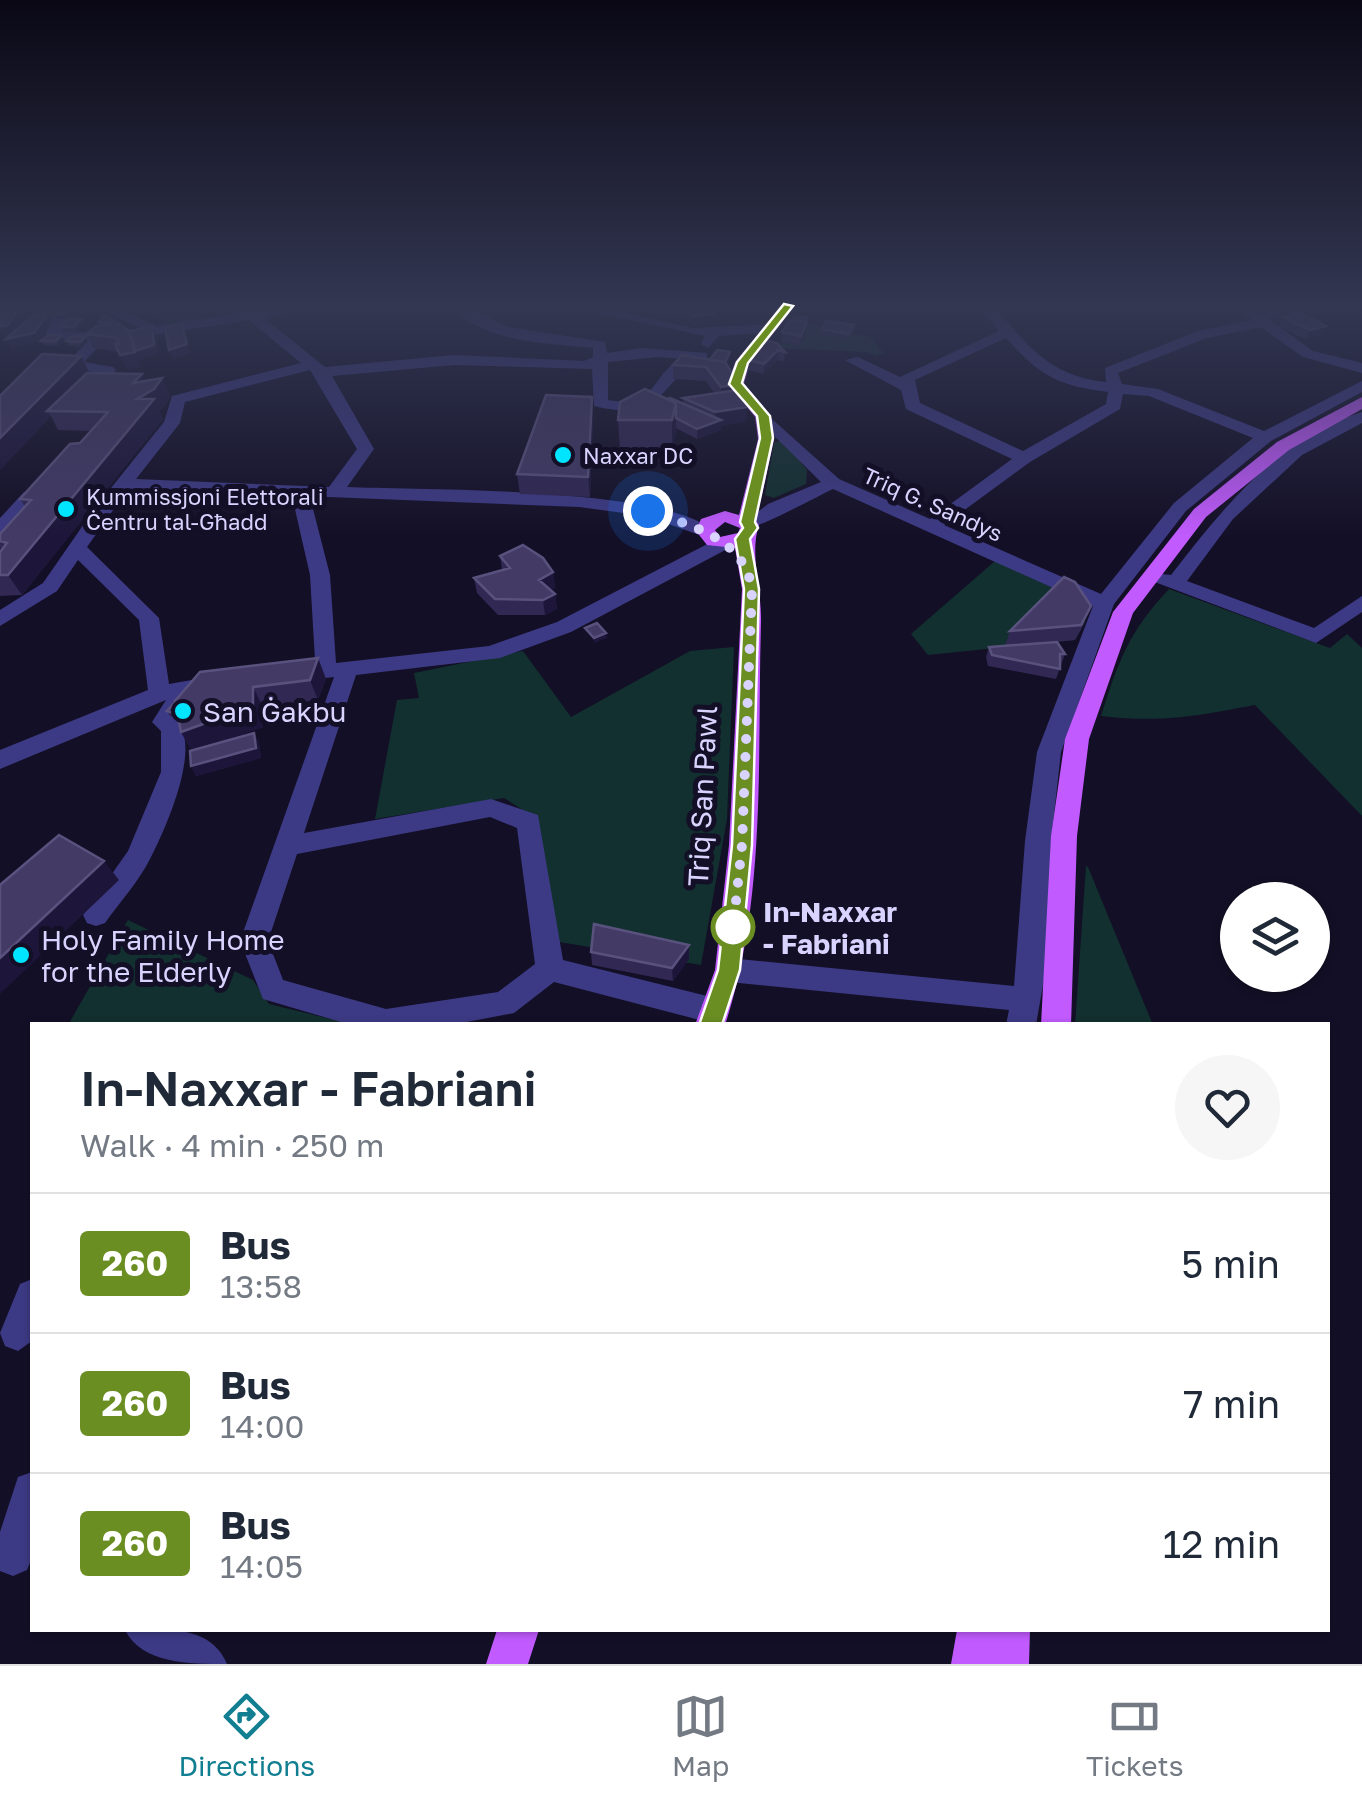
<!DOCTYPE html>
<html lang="en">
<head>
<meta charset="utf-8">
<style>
  body { margin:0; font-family:"Golos Text",sans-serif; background:#f6f6f7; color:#1f2937; height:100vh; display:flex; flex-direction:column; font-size:38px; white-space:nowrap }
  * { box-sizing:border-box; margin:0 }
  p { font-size:32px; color:#747a83 }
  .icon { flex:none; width:55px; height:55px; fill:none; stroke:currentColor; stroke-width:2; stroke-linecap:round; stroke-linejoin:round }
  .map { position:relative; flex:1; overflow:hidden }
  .side { position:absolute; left:30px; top:1022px; width:1300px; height:610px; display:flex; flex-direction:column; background:#fff; border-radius:0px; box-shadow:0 2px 8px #0004 }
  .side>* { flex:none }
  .badge { padding:0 20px; border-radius:8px; font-size:35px; line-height:65px }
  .fabs { position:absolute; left:1220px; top:882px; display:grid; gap:20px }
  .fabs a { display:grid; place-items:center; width:110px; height:110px; border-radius:50%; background:#fff; box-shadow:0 2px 8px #0004; font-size:50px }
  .you { position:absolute; width:50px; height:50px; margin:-25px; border:8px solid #fff; border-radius:50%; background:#1a73e8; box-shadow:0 0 0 15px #1a73e833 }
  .map>.badge { position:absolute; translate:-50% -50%; box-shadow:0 0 0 5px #fff }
  .round { display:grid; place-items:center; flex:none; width:105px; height:105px; border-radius:52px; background:#f6f6f7 }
  .summary { display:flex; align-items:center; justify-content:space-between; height:170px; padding:0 50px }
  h1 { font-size:48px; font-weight:600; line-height:75px }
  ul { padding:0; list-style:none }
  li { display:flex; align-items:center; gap:30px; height:140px; padding:0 50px; border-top:2px solid #e0e1e3 }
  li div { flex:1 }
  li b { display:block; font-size:38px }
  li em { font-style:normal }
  li .badge { min-width:110px; font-weight:700; text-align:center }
  .tab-bar { display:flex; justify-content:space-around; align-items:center; height:140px; border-top:2px solid #e0e1e3; background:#fff; font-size:28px; color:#747a83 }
  .tab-bar a { display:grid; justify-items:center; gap:5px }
  .tab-bar .active { color:#117e91 }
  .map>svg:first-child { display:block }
  .green { fill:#12302f }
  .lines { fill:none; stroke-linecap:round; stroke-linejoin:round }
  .minor { fill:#3d3a85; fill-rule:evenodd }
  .major { fill:#c25bff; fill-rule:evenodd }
  .wall { fill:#312854 }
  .shaded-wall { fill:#1d163a }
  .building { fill:#433a66; stroke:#5a527e; stroke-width:2.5 }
  .line { fill:#6b8e23; stroke:#fff; stroke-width:2.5 }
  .walk { stroke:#d9d4ff; stroke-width:10; stroke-dasharray:0 18 }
  .poi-dot { fill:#00e5ff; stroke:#130f26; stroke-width:4 }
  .stop-dot { fill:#fff; stroke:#6b8e23; stroke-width:5 }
  .labels { text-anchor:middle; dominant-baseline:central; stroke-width:10; stroke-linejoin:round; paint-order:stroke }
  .far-poi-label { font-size:22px; fill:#d9d4ff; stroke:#130f26; text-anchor:start }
  .far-street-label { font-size:22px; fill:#d9d4ff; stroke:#130f26 }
  .poi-label { font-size:28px; fill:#d9d4ff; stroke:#130f26; text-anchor:start }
  .street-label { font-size:28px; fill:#d9d4ff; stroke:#130f26 }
  .stop-label { font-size:28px; font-weight:bold; fill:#d9d4ff; stroke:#130f26; text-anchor:start }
</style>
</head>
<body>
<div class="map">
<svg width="1362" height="1664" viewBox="0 0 1362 1664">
  <rect width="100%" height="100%" fill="#130f26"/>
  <!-- green -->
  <path class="green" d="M131,306H201L208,309L201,320L160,325L164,321Z
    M806,323L871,337L883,353L876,356L868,352L776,348L781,342L800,345Z
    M782,440L807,470L806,484L774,498L765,495L774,443Z
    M995,561L1088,604L1085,622L1075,640L928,655L911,634Z
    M1169,589L1330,648L1347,634L1362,648V816L1255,705C1197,716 1161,723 1101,716C1118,662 1129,631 1169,589Z
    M734,647L727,819L701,965L559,942L535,818L504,798L375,819L397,700L419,698L414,673L523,651L571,717L690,651Z
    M1086,866L1088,867L1153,1025H1075Z
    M128,920L253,980L269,1004L355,1025H68Z"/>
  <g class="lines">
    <!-- minor -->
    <path class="minor" d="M94,306H113L156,326L235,314L221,306H240L252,311L318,306L264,318L325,367L454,355L584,361L593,357V348C545,343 485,343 450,306H466L508,327L605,342L607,353L642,348L707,353V359C653,380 671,424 594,406L592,369L454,365L332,376L374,449L347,487C421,490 665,487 714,531L705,537L646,516L579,507L128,489L87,547L159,618L169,684L220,675L231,682L228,687L194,694L176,720C203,746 165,830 150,859C139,881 120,902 105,923L96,926L87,923L83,915L128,851L161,772V731L152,722L166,700L0,769V750L148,690L139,620L78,560L57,591L0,626V610L43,583L95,508L164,422L172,396L301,363L249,320L154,335ZM658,357L682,359C650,373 659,409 608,400V362ZM310,370L357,449L329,487L136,479L180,423L185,402Z
      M565,306H592L693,328L774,324L781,328L774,332L719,336L708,348L701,344L705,336Z
      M978,306H993C1029,346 1049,376 1106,382L1105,368L1198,331L1252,320L1235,306H1251L1313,351L1362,363V373L1303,357L1261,327L1207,338L1118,373L1122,384L1158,389L1264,431L1362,381V392L1271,441L1186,511L1114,604L1061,752L1051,841L1047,962L1036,1025H1006L1009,1010L729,982L719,979L715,970L719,961L729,958L1014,986L1025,841L1037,752L1093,606L833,489C816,497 754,531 743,529L741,525L768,504L821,482L757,419L755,416L763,411L839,479L930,519L1012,459L906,409L901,390L845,360L858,357L900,377L999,331ZM1006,338C1039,375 1057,386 1108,392L1106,404L1023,451L920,403L915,380ZM1123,394L1149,396L1253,438L1174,503L1101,594L944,525L1030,462L1120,409Z
      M38,316L69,319V325L61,331L105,334V340L84,362L113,367L116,370L106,381L117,383V389L89,388L86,385L97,373L65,365L88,341L50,338L44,331L50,325L31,320Z
      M1362,412V423L1302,455L1233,519L1187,581L1314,628L1362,596V612L1316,643L1152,581V573L1171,575C1222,509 1279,437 1362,412Z
      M30,491L39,496L7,533L0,535V518L24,492Z
      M303,500L312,505L330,575L336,663L489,646L557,622L717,539H731V547L571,632L500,658L356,675L304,833L491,799L538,815L563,960L715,998L725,1002L729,1011L725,1020L715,1024L554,982L514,1013L451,1025H351L263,999L240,941L334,677L290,682L279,675L282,670L314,665L315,660L310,575L294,505ZM490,817L517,828L535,964L498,992L386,1009L283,980L268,941L297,854Z
      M32,1279V1341L18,1351L5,1346L0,1333L20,1284Z
      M32,1472V1558L27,1570L13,1576L0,1571V1532L18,1477Z
      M125,1630C162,1630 210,1623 227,1664C190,1664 142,1664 125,1630Z"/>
    <!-- major -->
    <path class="major" d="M781,306H795L750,363L744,384L771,416L774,439L756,521L759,525C749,554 762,590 761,622C757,755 767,898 725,1025H695L715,970L729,845L742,589L735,548L707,545L696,531L701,519L725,511L739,515L758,439L755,417L728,384L735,362ZM725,522L740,528L738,533L720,537L715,530Z
      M1362,397V409L1289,450L1206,517L1133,613L1089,739L1077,836L1071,1025H1041L1051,836L1065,739L1113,612L1194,509L1277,442Z
      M497,1630H539L528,1664H486Z
      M957,1630H1030L1029,1664H951Z"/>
  </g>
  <!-- wall -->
  <path class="wall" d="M656,306H710L714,324L692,326L688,318L660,321L656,311Z
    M1255,306H1320L1317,314L1306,316L1326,326L1321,335L1305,339L1279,326L1281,321L1276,322L1254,309Z
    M70,308L73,313L65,318H50L52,323L39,342L11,348L6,339L10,335L4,336L0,329V313L17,312L22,321L15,331L33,315Z
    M104,315L132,340L156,337L158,354L139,360L141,367L127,370L119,352L94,348L87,334L100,326L99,323Z
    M807,318L806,332L800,345L781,342L782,332Z
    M82,319L84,324L76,332L63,331L61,327Z
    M822,329L853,330L848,338L821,334Z
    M62,335L64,340L58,346L44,345L41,341Z
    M66,341H88L82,347L68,346Z
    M777,343L785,352L784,361L777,360L763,374L744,369V359Z
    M81,356L90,373L145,381L162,378L170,397L163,408L159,410L163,419L22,595L0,596V552L2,550L0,548V534L25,507L20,499L91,431L58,430L51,416L0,470Z
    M730,357L726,364L739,393L746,421L721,426V430L697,439L676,428L672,449H620L618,420L668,399L683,403V398L715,394L706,381L673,379V365Z
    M593,416L590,497L520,494L517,474Z
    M500,556L553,572L555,588L551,590L555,594L557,609L545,615H498L477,593L474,578L502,570Z
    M1085,622L1075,640L1055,642L1065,654L1056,679L988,666L986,657L989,647L1005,646L1010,631Z
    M318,658L326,679L318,700L263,707V727L211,745L254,733L259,743L261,758L196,776L191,766L192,751L181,732L178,718L170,716L167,711Z
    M689,945V959L673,981L592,965L591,952Z"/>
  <!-- shaded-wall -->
  <path class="shaded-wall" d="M0,306H28L0,312Z
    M1291,306H1320L1317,314L1288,319L1283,317L1281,321L1276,322L1282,308Z
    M70,308L73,313L65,318L63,314Z
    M688,309V318L660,321V311Z
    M17,312L22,321L12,335L4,336L0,326Z
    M48,314L52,323L39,342L11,348L6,339Z
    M714,314V324L692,326V316Z
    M82,319L84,324L76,332L74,327Z
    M807,322L806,332L800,345L801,336Z
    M182,324L191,354L173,359L169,350Z
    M1326,326L1321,335L1305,339L1310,330Z
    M152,327L156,337L158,354L139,360L141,367L127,370L120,355L136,351Z
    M62,335L64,340L58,346L56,341Z
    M86,336L88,341L82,347L80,342Z
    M778,350L777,360L763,374L764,364Z
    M81,356L90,375L47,411L51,416L0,470V438Z
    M142,374L149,392L162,378L170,397L163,408L159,410L163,419L22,595L8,575L133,383Z
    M739,384L738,398L721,401V387Z
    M592,397L593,416L590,497L588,477Z
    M676,403V432L672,449V420Z
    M747,407L746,421L721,426V430L697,439V429L715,422V412Z
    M553,572L555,588L541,595L539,580Z
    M555,594L557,609L545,615L543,600Z
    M606,633L607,638L594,643V638Z
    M318,658L326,679L318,700L310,680Z
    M253,687L263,707V727L192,752L181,732Z
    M254,733L259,743L261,758L196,776L191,766Z
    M104,861L119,880L0,994V958Z
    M689,945V959L673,981L672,968Z"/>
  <!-- building -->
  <path class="building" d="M658,306H710L714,314L692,316L688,309L660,311Z
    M50,307L70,308L63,314H41Z
    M17,312L7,326H0L3,321H0V313Z
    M1299,312L1326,326L1310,330L1283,317Z
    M48,314L34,333L6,339L33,315Z
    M104,315L128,330L135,352L120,355L115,344H119L117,338L87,334L95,327L111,324L99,323Z
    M795,316L807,318L804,322L793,320Z
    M68,319H82L74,327H61Z
    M790,320L807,322L801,336L782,332Z
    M826,321L854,325L849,334L822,329Z
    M182,324L187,344L169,350L165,327Z
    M152,327L154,345L135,351L130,331Z
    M48,335H62L56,341H41Z
    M72,336H86L80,342L66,341Z
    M765,340L777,343L785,352L778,350L764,364L744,359Z
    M717,350L730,352L725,362L710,360Z
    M42,354L81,356L0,438V396Z
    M682,355L725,362L739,384L721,387L706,367L673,365Z
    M87,373L142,374L133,383L162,378L154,389L137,399H154L8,575H0V552L7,543L0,541V534L31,500L20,499L70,444L80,443L108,412L47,411Z
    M645,389L676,403L672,420H618L620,402Z
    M737,390L747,407L715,412L683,398Z
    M546,395L592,397L588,477L517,474Z
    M670,398L721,420L697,429L676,418V403L668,399Z
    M523,545L543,558L553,572L539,580L555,594L543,600L495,599L474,578L510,568L500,556Z
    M1064,577L1075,582L1091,606L1081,625L1010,631Z
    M597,623L606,633L594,638L585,628Z
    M1057,642L1065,654H1060V669L992,655L989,647Z
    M318,658L310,680L253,687V706L181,732L175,701L200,672Z
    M175,702L177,714L167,711Z
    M254,733L256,748L191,766L190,751Z
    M59,835L104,861L0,958V885Z
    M594,924L689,945L672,968L591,952Z"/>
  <!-- sky -->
  <linearGradient id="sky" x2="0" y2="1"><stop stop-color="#0a0815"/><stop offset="0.57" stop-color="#333752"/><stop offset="1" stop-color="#333752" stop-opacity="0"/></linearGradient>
  <rect width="1362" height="539" fill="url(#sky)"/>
  <!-- line -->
  <path class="line" d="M784,304L793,306L748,363L742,383L770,416L773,438L755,522L758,528L750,539L759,589L752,845L740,970L722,1025L718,1032L710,1035L702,1032L699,1025L718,970L732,845L744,589L735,539L743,528L740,522L760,438L757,416L729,384L737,362Z"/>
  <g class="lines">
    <!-- walk -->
    <path class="walk" d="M648,511C692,526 744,538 752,589L742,845L732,939L733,927"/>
  </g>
  <!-- markers -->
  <g class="poi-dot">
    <circle cx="563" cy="455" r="10"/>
    <circle cx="66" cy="509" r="10"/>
    <circle cx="183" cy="711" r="10"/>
    <circle cx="21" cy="955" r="10"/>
  </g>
  <circle class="stop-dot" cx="733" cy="927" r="20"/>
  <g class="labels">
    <!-- far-poi labels -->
    <g class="far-poi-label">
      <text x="583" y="455">Naxxar DC</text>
      <text x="86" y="496">Kummissjoni Elettorali<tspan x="86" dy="25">Ċentru tal-Għadd</tspan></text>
    </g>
    <!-- far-street labels -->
    <g class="far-street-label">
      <text transform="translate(933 504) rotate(24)">Triq G. Sandys</text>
    </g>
    <!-- poi labels -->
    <g class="poi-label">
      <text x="203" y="711">San Ġakbu</text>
      <text x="41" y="939">Holy Family Home<tspan x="41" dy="32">for the Elderly</tspan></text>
    </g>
    <!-- street labels -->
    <g class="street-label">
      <text transform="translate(702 796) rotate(-87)">Triq San Pawl</text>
    </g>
    <!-- stop labels -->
    <g class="stop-label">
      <text x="763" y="911">In-Naxxar<tspan x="763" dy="32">- Fabriani</tspan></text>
    </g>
  </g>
</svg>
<div class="fabs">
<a><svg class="icon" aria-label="layers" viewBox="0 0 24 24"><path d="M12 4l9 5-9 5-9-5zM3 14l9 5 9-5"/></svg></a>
</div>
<div class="you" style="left:648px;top:511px"></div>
<section class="side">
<div class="summary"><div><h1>In-Naxxar - Fabriani</h1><p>Walk · 4 min · 250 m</p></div><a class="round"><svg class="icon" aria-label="heart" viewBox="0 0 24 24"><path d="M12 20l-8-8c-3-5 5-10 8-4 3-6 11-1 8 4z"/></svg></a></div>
<ul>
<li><span class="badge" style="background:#6b8e23;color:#fff">260</span><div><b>Bus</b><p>13:58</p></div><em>5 min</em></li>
<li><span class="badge" style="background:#6b8e23;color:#fff">260</span><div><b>Bus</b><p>14:00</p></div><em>7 min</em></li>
<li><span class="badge" style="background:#6b8e23;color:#fff">260</span><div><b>Bus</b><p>14:05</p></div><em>12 min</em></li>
</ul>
</section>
</div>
<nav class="tab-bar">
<a class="active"><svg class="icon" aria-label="directions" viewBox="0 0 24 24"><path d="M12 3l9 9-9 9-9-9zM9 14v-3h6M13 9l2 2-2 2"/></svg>Directions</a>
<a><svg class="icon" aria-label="map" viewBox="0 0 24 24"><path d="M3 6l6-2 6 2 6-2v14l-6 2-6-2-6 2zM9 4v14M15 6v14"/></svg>Map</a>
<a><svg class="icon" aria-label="tickets" viewBox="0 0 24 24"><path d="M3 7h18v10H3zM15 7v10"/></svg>Tickets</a>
</nav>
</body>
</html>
